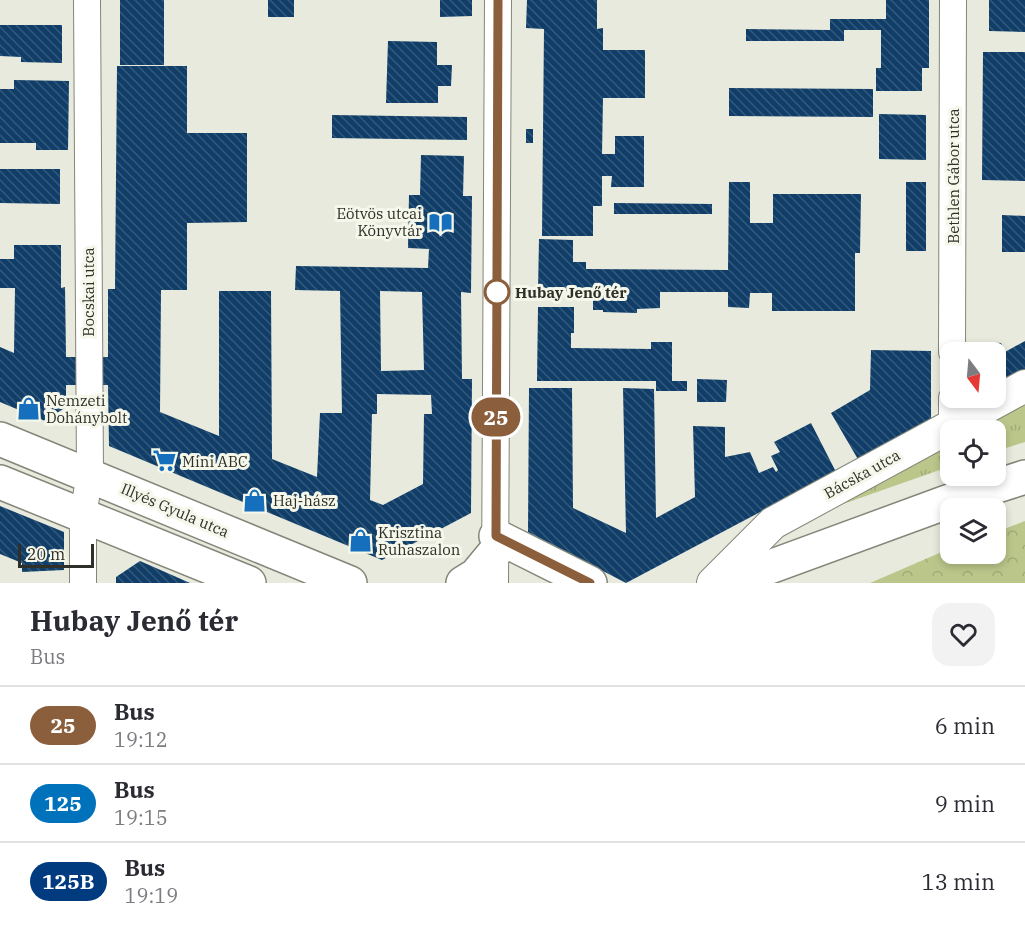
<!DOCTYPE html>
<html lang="en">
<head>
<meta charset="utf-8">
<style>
  body { margin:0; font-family:"IBM Plex Serif",serif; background:#f2f2f3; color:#2b2b33; height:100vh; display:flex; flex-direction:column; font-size:22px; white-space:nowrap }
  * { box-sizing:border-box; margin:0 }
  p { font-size:20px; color:#7c7c81 }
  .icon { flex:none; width:33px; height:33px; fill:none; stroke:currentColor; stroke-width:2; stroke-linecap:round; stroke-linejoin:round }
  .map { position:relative; height:583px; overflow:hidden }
  .panel { display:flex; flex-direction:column; background:#fff; flex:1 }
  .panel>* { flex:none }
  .badge { padding:0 12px; border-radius:20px; font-size:21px; line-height:39px }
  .needle { width:39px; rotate:164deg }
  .buttons { position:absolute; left:940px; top:342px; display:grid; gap:12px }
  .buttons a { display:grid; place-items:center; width:66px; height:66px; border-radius:12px; background:#fff; box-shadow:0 3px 9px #0003; font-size:30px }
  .scale { position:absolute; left:18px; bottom:15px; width:76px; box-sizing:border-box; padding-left:6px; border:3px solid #2e2f29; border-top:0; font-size:16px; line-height:21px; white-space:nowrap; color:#2e2f29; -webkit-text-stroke:4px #f4f7e9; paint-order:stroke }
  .map>.badge { position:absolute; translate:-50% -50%; box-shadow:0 0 0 3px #fff }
  .round { display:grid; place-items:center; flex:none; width:63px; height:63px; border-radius:18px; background:#f2f2f3 }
  .head { display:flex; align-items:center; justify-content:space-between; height:102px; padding:0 30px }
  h1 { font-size:28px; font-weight:800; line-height:45px }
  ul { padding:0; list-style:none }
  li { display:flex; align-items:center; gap:18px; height:78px; padding:0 30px; border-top:2px solid #e1e1e2 }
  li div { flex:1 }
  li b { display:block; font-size:22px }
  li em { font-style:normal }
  li .badge { min-width:66px; font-weight:700; text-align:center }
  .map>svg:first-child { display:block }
  .grass { fill:url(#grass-tufts) }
  .park { fill:url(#park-crowns) }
  .building { fill:url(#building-back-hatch); fill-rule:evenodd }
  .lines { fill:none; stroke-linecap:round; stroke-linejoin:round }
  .minor-casing { stroke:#838679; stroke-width:28 }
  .tertiary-casing { stroke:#838679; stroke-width:34 }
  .secondary-casing { stroke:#838679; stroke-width:36 }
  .minor { stroke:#fff; stroke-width:26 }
  .tertiary { stroke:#fff; stroke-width:32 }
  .secondary { stroke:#fff; stroke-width:33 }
  .line-casing { stroke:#fff; stroke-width:14 }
  .line { stroke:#8b5e3c; stroke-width:9 }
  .stop-dot { fill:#fff; stroke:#8b5e3c; stroke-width:3 }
  .labels { text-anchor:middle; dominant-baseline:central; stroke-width:6; stroke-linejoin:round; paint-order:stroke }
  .street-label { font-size:15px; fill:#2e2f29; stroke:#f4f7e9 }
  .poi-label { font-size:15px; fill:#2e2f29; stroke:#f4f7e9; text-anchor:start }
  .stop-label { font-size:15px; font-weight:bold; fill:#2e2f29; stroke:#f4f7e9; text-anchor:start }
</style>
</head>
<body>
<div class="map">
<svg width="1025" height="583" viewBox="0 0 1025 583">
  <defs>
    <pattern id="grass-tufts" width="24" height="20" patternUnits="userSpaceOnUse" patternTransform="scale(1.5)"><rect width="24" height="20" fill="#bbc78a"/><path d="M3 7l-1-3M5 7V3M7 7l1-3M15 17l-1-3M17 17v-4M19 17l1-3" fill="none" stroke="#a1ab77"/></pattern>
    <pattern id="park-crowns" width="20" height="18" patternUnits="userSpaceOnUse" patternTransform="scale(1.5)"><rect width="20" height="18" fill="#bbc78a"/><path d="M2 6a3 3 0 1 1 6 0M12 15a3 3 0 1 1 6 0" fill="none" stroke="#a1ab77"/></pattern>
    <pattern id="building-back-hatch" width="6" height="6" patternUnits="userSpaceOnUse" patternTransform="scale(1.5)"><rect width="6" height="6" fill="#103e69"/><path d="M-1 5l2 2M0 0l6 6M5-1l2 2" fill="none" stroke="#33587a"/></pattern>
  </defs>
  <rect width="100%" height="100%" fill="#e7eadc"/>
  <!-- grass -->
  <path class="grass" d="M1025,403V442L996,451V430H969Z
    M951,439V466L803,518Z"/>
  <!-- park -->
  <path class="park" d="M1025,521V583H870L951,548V554H996V532Z"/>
  <!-- building -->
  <path class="building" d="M120,0H164V65H120Z
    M268,0H294V17H268Z
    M440,0H472V16L440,17Z
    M527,0H597V29L603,28V50H645V98H603L602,154H615V136H644V187H611L612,176H602V206H593V236H542L544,29L526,28Z
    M886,0H929V68H922V91H876V68H881V30H844V41H746V29L830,30V19H886Z
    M989,0H1025V32L989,31Z
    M0,25H62V63L21,62V57L0,56Z
    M388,41L437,42V65H452L451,86H438V103H386Z
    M983,52H1025V181L982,180Z
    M117,66H187V133H247V222L187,223V290H161L160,412L219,436V291H271L272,459L317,477L320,413H342L340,291L295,290L296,266L428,268L429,249L408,248L409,195H420L421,155L464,156L463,196H472L471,293L461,292L462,379H472L471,513L382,560L109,446L108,385H66V407L45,421L0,402V347L14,353L15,288H0V259H14V245H61V288L65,287L66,357H108V289H115ZM380,291L422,292L424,370L381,371ZM377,394L431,395L432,414H424L423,484L383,505L370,500L372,414H377Z
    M14,80L69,81L68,150H36V143H0V89H14Z
    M729,88L873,89V117L729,116Z
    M879,114L926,115V160L879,159Z
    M332,115L467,117V140L332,138Z
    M526,129H533V143H526Z
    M0,169H60V204L0,203Z
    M729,182H750V223H773V194H861L860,253H855V311H772V293H750L749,308L728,307V292H660V308L637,309V313L603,312V310H593V291H538L539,239L573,240V262H586V269L728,270Z
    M906,182H926V251H906Z
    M614,203L712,204V214H614Z
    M1002,215L1025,216V252H1002Z
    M538,307H574V333H571V348L651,349V342H672V381H687V391H656V381H537Z
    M1025,341V373L996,389V352H983V342L1001,343L1005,352Z
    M871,350L931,351V422L859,461L831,413L870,390Z
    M697,379L727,380L726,402H697Z
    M529,388H572L573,508L626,533L623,388L654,389L656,518L695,497L693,426L725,427V457L750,452L759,473L773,467L776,472L778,470L771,456L780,452L774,442L811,423L836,472L626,583L528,532Z
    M0,506L64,532V570L22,572V563L0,554Z
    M140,561L190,583H116V577Z"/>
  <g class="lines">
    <defs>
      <path id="minor" d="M952,352L953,0
        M952,425V398
        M83,583V515L90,474L87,0
        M495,583L498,0"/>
      <path id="tertiary" d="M713,583L773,523L1025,386"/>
      <path id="secondary" d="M0,439L350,583
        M0,482L249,583
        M496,536L590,583
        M463,583L476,575L495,552
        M726,583L947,502L1025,477"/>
    </defs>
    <!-- minor casing -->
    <use href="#minor" class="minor-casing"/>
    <!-- tertiary casing -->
    <use href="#tertiary" class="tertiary-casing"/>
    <!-- secondary casing -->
    <use href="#secondary" class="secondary-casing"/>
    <!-- minor -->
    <use href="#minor" class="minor"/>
    <!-- tertiary -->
    <use href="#tertiary" class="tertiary"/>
    <!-- secondary -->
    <use href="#secondary" class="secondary"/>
  </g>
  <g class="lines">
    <defs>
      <path id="line" d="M498,0L496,536L590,583"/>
    </defs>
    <!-- line casing -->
    <use href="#line" class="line-casing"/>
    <!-- line -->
    <use href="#line" class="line"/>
  </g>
  <!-- icons -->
  <defs>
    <symbol id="library-bare" viewBox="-9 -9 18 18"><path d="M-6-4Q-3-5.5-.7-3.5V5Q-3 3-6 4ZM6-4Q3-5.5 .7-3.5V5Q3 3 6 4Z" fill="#156fbc" stroke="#f4f7e9" stroke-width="2.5" paint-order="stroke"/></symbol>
    <symbol id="shop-bare" viewBox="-9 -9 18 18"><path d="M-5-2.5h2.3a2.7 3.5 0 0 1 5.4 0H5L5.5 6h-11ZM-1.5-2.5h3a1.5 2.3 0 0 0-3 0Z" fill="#156fbc" stroke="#f4f7e9" stroke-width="2.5" paint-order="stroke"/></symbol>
    <symbol id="supermarket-bare" viewBox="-9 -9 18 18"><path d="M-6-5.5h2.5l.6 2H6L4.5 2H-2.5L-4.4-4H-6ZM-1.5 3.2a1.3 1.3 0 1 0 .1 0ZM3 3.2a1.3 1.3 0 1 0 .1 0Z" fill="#156fbc" stroke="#f4f7e9" stroke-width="2.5" paint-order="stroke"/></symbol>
  </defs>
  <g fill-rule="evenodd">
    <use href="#library-bare" x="424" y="206" width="33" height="33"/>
    <use href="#shop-bare" x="12" y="392" width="33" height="33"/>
    <use href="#supermarket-bare" x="148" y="444" width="33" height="33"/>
    <use href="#shop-bare" x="238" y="484" width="33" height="33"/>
    <use href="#shop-bare" x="344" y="524" width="33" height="33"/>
  </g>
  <!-- markers -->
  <circle class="stop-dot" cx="497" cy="292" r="12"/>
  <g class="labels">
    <!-- street labels -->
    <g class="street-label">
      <text transform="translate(953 176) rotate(-90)">Bethlen Gábor utca</text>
      <text transform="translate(88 292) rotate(-90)">Bocskai utca</text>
      <text transform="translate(862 474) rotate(-29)">Bácska utca</text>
      <text transform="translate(175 510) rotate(23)">Illyés Gyula utca</text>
    </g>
    <!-- poi labels -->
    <g class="poi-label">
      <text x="422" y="213" text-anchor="end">Eötvös utcai<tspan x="422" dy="17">Könyvtár</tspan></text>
      <text x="46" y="400">Nemzeti<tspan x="46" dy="17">Dohánybolt</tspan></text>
      <text x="182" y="461">Mini ABC</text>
      <text x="273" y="500">Haj-hász</text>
      <text x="378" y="532">Krisztina<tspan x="378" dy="17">Ruhaszalon</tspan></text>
    </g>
    <!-- stop labels -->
    <g class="stop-label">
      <text x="515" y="292">Hubay Jenő tér</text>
    </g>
  </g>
</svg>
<div class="buttons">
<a><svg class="needle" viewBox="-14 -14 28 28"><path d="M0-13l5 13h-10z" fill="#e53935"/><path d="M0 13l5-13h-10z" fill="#7c7c81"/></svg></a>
<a><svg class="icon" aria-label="locate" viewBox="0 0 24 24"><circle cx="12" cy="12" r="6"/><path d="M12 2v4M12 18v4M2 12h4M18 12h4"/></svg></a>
<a><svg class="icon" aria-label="layers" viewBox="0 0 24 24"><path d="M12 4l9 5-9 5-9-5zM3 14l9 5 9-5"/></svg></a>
</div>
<div class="scale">20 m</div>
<b class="badge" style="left:496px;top:417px;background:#8b5e3c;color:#fff">25</b>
</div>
<section class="panel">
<div class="head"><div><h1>Hubay Jenő tér</h1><p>Bus</p></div><a class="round"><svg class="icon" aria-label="heart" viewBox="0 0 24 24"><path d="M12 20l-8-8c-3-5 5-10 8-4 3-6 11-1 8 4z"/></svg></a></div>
<ul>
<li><span class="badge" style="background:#8b5e3c;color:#fff">25</span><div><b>Bus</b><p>19:12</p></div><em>6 min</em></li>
<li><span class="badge" style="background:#0072bc;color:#fff">125</span><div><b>Bus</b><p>19:15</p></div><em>9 min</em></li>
<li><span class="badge" style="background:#003b80;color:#fff">125B</span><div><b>Bus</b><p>19:19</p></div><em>13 min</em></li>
</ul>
</section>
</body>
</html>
